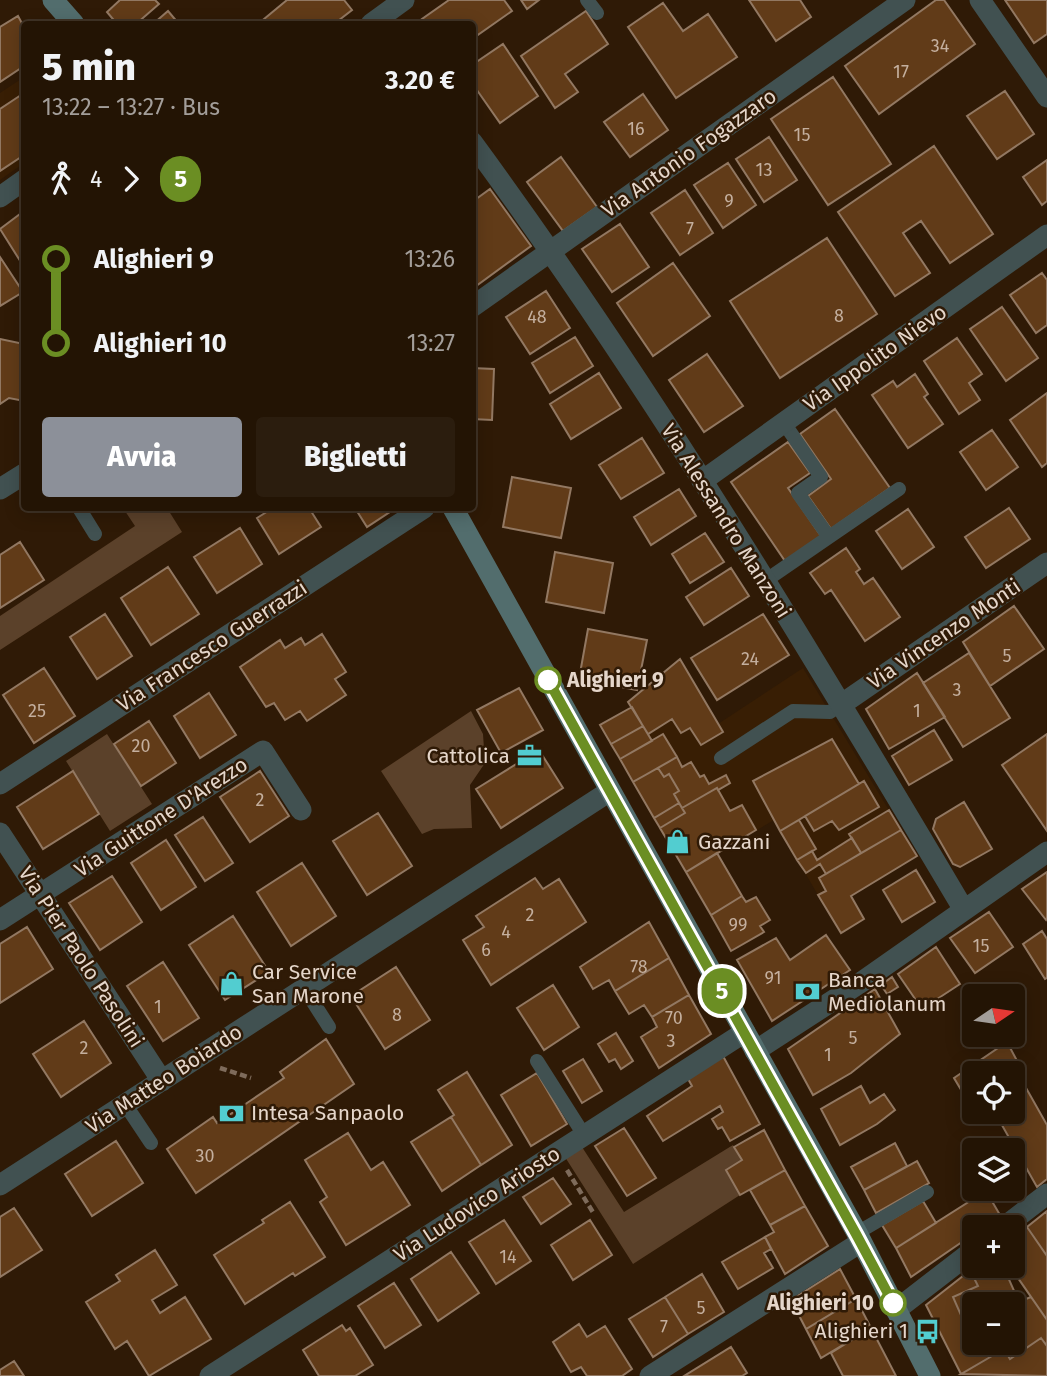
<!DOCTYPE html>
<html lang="it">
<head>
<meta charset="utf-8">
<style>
  body { margin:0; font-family:"Fira Sans",sans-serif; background:#2b1d0e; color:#f1f3f6; height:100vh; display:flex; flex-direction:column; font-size:26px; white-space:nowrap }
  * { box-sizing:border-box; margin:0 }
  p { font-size:23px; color:#a39e9a }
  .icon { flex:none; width:38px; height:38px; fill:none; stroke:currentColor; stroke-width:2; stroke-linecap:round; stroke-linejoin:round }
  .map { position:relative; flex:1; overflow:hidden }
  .side { position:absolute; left:21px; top:21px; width:455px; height:490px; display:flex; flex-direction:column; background:#231404; border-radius:7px; box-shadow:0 4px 18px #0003,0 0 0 2px #403326 }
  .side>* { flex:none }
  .badge { padding:0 14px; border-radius:23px; font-size:24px; line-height:46px }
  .needle { width:46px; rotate:77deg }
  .buttons { position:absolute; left:962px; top:984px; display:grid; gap:14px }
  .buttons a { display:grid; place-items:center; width:63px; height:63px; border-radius:7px; background:#231404; box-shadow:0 4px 18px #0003,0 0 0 2px #403326; font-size:35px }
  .map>.badge { position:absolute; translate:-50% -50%; box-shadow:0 0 0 4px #fff }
  .legs { display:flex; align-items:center; gap:10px; height:77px; padding:0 21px; font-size:23px }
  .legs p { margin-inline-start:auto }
  .overview { display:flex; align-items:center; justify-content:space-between; height:119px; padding:0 21px }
  h1 { font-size:38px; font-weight:800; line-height:52px }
  .primary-button { display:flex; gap:14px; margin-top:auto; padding:14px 21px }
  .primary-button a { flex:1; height:80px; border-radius:7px; background:#8c9099; color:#fff; font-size:28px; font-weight:800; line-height:80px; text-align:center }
  .primary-button a+a { background:#2b1d0e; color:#f1f3f6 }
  ul { padding:0 21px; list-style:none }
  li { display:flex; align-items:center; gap:24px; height:84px; font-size:26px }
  li i { display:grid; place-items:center; width:10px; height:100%; margin:0 9px; background:currentColor }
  li i::after { content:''; width:18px; height:18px; margin:-9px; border:5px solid; border-radius:50%; background:#231404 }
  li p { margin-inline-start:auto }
  li:first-child i { background:linear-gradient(#0000 50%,currentColor 0) }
  li:last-child i { background:linear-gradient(currentColor 50%,#0000 0) }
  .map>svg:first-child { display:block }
  .built { fill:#381e04 }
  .green { fill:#5b412a }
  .building { fill:#613b18; stroke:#927862; stroke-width:2 }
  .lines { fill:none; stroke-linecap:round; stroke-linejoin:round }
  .path { stroke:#7e6b5b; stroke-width:4.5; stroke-dasharray:7 3.5; stroke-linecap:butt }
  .service { stroke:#415151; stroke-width:14 }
  .minor { stroke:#415151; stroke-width:21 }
  .secondary { stroke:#526d6d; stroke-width:21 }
  .line-1-casing { stroke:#fff; stroke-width:16 }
  .line-1 { stroke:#6b8e23; stroke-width:10 }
  .stop-1-dot { fill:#fff; stroke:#6b8e23; stroke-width:3.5 }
  .labels { text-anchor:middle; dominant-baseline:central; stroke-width:5; stroke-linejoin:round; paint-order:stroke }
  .number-label { font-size:18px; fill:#c4af9e }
  .street-label { font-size:21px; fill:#e5d6ca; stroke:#2f1a06 }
  .stop-label { font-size:21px; font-weight:bold; fill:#e5d6ca; stroke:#2f1a06; text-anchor:start }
  .poi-label { font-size:21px; fill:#e5d6ca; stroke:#2f1a06; text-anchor:start }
</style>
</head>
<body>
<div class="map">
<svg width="1047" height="1376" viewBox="0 0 1047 1376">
  <rect width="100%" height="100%" fill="#2f1a06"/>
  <!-- built -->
  <path class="built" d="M24,77V163L0,180V93Z
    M680,659L718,724L803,668L901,830L820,878L826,891L818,895L774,820L686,872L654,818L679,792L658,768L676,757L663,734L652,741L632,707Z"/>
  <!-- green -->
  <path class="green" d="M123,508H167L182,532L0,650V616L135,526Z
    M471,711L483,734L485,763L470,785L472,828L434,829L422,834L381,771Z
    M107,734L152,804L110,831L66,761Z
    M733,1145L742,1160L726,1171L740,1195L633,1264L565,1157L582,1147L624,1212Z"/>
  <!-- building -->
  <path class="building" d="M120,0H155L159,4L136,24H117L107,12Z
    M287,0H344L352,10L334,24H258Z
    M449,0H504L512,11L472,39V24H426L422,19Z
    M521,0H539L527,9Z
    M749,0H800L811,17L776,41Z
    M936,0H944L975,44L879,114L845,66Z
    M1005,0H1047V34L1034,43Z
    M663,3L683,31L708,14L737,57L676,98L628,27Z
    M168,11L179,24H153Z
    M586,11L608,44L565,74L578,92L555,108L521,56Z
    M18,16L24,27V66L0,82V27Z
    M503,44L538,96L500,123L472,83V65Z
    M833,77L891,164L828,205L771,119Z
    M1005,91L1034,134L997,159L967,116Z
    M24,93V155L0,171V109Z
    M643,94L668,130L630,157L604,122Z
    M769,137L797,180L764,202L736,159Z
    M934,146L993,234L950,263L921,221L903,233L930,273L895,296L838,212Z
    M561,157L597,207L563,231L527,182Z
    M1047,160V201L1042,205L1023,177Z
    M728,163L756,205L723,228L694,185Z
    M490,189L531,246L472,289V202Z
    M685,190L713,233L680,255L651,213Z
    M24,211V267L0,229Z
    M620,224L649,267L612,292L582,249Z
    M827,238L877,314L780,378L730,301Z
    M0,257L23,292L0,306Z
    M673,263L710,316L653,356L617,303Z
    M1042,273L1047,280V325L1036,333L1010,295Z
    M546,291L570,328L530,354L506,317Z
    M1002,307L1038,358L1006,381L970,329Z
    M575,337L593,366L550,393L532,363Z
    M957,338L982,374L969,383L980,400L959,414L924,361Z
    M0,339L24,344V397L19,400L9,398L0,404Z
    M707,354L743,406L704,432L669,380Z
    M472,368L494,369L492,420L472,419Z
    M599,373L621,408L571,439L550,404Z
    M915,374L928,394L924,397L943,424L908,448L872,395L893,381L897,387Z
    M1047,393V463L1042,467L1010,420Z
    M835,409L890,488L831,529L808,496L831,479L800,434Z
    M992,430L1018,467L986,490L960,452Z
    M642,438L664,473L621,499L599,465Z
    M788,442L810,473L788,488L821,536L785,561L731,482Z
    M512,477L571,488L561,538L503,527Z
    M679,489L696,516L651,545L634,517Z
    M273,508H309L321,527L279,554L257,518Z
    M355,508H396L367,527Z
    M1009,508L1030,539L986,568L965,537Z
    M908,509L934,547L902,569L876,531Z
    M240,528L262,564L217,593L194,557Z
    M705,533L724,562L690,583L672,554Z
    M20,542L44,580L0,608V555Z
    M846,548L860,569L856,572L864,584L873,578L900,617L865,641L831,590L825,594L810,573Z
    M555,552L613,563L604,613L546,602Z
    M168,567L199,614L151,645L121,598Z
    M731,568L749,596L704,625L686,597Z
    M1014,606L1044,649L990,686L963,642Z
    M105,614L132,656L97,679L70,637Z
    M763,614L789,655L717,700L691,658Z
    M588,629L647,640L637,690L579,679Z
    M322,634L346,672L335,679L346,695L307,721L300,711L285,720L274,703L266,707L240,667L280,640L285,648L301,638L305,645Z
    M969,653L1010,718L963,747L923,683Z
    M680,659L723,732L701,745L690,728L681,733L672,719L648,734L628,702Z
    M44,668L75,716L34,743L3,695Z
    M917,673L945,717L889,749L866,709Z
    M519,688L543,730L501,753L477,710Z
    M209,693L236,735L200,758L174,716Z
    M632,707L643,726L611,744L600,725Z
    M149,721L176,763L141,786L114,744Z
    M643,726L652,741L620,759L611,744Z
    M934,730L952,760L909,785L892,756Z
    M663,734L677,757L633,782L620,759Z
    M1047,734V831L1002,765Z
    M832,739L859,784L780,831L753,781Z
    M539,750L563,788L501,828L476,789Z
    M677,757L682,767L691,762L700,777L704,775L709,784L726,775L730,783L718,790L717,788L682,808L674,794L679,791L669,774L664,777L658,768Z
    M658,768L664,777L669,774L679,791L674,794L679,803L654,818L633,782Z
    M73,771L99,814L43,849L17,807Z
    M260,771L289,816L250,842L220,797Z
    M864,781L879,807L839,830L832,821L814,831L805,816Z
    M717,788L730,811L742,805L756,830L686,872L660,828L685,813L682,808Z
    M964,802L992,849L960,867L953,864L933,829L936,819Z
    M679,803L685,813L660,828L654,818Z
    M889,810L901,830L861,853L849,834Z
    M378,813L412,866L367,895L333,841Z
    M203,817L233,863L205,881L175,835Z
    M799,820L816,849L797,860L780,831Z
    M901,830L917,856L851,896L864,919L841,933L818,895L826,891L819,878Z
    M852,838L861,853L826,874L820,864L806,873L797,860L812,851L817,860Z
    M166,840L196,887L161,910L131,863Z
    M717,853L742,896L711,915L686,872Z
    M302,863L336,916L291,946L257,892Z
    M916,870L935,902L902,922L883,890Z
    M1047,872V918L1046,920L1022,889Z
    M112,876L142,922L100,950L69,903Z
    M535,878L543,889L559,879L586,922L491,985L463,940L484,927L476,916Z
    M742,896L746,902L756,897L770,920L760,926L764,932L731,951L711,915Z
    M989,912L1013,947L975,973L950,938Z
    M233,916L269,972L225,1000L189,945Z
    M649,922L669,958L615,991L609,980L593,989L580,967Z
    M27,927L53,969L0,1003V944Z
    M1042,931L1047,939V978L1045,979L1023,944Z
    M826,935L850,970L772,1021L737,960L776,938L790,960Z
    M936,947L960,984L922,1009L898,974Z
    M669,958L689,995L652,1017L644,1005L629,1014L615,991Z
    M163,962L199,1018L163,1041L127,986Z
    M396,967L430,1020L385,1049L351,996Z
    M892,977L898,987L887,994L881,985Z
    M553,985L579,1027L544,1050L517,1008Z
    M875,989L900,1034L851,1073L813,1095L788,1049Z
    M689,995L711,1034L659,1068L641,1037L657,1027L652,1017Z
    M84,1021L111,1063L61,1097L33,1054Z
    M616,1033L633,1061L621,1069L615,1059L609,1062L598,1044Z
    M326,1039L354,1084L196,1193L167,1149L213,1117L217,1123L250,1101L284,1078L280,1072Z
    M1007,1042L1022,1070L1017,1072L1047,1125V1179L1037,1187L994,1111H1013V1073H975V1092L966,1098L954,1078Z
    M723,1056L760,1124L730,1141L722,1127L718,1129L712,1119L723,1112L720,1106L663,1141L647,1116L692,1086L687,1077Z
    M583,1059L602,1091L582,1103L563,1071Z
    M467,1072L512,1145L481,1165L451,1117L454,1115L438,1090Z
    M537,1073L567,1124L531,1146L501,1095Z
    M861,1086L870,1103L884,1094L895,1110L877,1124L840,1145L821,1109Z
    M451,1117L481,1165L442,1191L411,1142Z
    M624,1128L656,1178L627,1196L595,1146Z
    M764,1130L785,1170L740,1195L726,1170L742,1160L734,1147Z
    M348,1133L371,1170L383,1162L410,1205L346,1245L320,1202L327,1197L305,1160Z
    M116,1141L143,1183L92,1216L65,1174Z
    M895,1143L907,1166L864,1190L851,1167Z
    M917,1161L929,1183L876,1213L864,1190Z
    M785,1170L805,1206L770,1225L750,1190Z
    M553,1178L571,1204L541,1224L523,1197Z
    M986,1191L1000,1215L983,1227H975V1233L911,1277L896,1248Z
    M923,1201L936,1223L896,1248L882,1225Z
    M290,1202L325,1257L295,1276L293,1273L245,1304L214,1255L264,1223L262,1220Z
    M805,1206L828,1246L785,1274L765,1237L774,1232L770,1225Z
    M14,1208L42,1250L0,1277V1217Z
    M1047,1211V1256L1027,1227Z
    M504,1220L531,1261L496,1284L469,1242Z
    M590,1220L612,1255L573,1280L551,1245Z
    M1027,1227L1047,1256V1320L1009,1265H1013V1237Z
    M765,1237L771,1249L764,1253L773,1268L738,1289L722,1262Z
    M155,1250L177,1285L152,1300L160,1313L185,1297L211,1339L149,1376L127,1341L115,1349L86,1302L120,1281L116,1275Z
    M451,1252L479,1293L438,1321L411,1279Z
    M977,1265H1004L974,1278L978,1286L953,1297L975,1347L986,1342H1013L1019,1353L1010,1359L1004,1349L961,1374L926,1305Z
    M1003,1266L1019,1302L1013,1304H975V1342H986L975,1347L953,1297L978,1286L974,1278Z
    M840,1269L856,1299L806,1329L791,1300Z
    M702,1274L724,1312L688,1334L665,1297Z
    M394,1283L421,1325L385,1348L358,1306Z
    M665,1297L688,1334L653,1357L629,1319Z
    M1031,1297L1047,1320V1346L1041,1338L1019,1353L1013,1342V1304Z
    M856,1299L871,1328L821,1358L806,1329Z
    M579,1324L587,1337L605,1326L632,1369L622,1376H587L581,1367L571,1372L553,1342Z
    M342,1325L346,1331L350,1328L373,1365L355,1376H319L303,1350Z
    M871,1328L896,1376H843L831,1353Z
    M1041,1338L1047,1346V1376L961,1374L1004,1349L1010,1359Z
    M731,1347L747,1373L742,1376H684Z
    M14,1361L24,1376H0V1370Z"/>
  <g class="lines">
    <!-- path -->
    <path class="path" d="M220,1068L251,1078
      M567,1170L594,1214"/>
    <!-- service -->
    <path class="service" d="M587,0L597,13
      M79,508L95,534
      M829,537L899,489
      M765,581L829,537L798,493L821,477L784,423
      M721,758L793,711L830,712L842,704
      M304,988L329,1027
      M537,1061L584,1135
      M125,1104L151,1143
      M857,1233L927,1192"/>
    <!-- minor -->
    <path class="minor" d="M980,0L1047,97
      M371,24L404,0
      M472,142C652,387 809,649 964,910
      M0,197L24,180
      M472,307L905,0
      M702,481L1047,235
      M0,489L24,474
      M842,704L1047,563
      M0,784L424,508
      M0,833L162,1081
      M0,920L263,751L301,810
      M755,1051L863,981L1047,852
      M0,1185L610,791
      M1004,1227L1047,1194
      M896,1310L975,1249
      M210,1376L745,1032
      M650,1376L861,1242"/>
    <!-- secondary -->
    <path class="secondary" d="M53,0L74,24
      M453,508L857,1233L930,1376"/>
  </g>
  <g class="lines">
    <defs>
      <path id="line-1" d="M548,680L856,1234L893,1303"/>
    </defs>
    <!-- line-1 casing -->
    <use href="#line-1" class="line-1-casing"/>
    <!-- line-1 -->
    <use href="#line-1" class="line-1"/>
  </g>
  <!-- icons -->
  <defs>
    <symbol id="office-bare" viewBox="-9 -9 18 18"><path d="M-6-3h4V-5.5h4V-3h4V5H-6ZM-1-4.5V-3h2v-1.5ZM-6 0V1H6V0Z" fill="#52cdd0" stroke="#2f1a06" stroke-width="2.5" paint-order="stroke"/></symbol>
    <symbol id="shop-bare" viewBox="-9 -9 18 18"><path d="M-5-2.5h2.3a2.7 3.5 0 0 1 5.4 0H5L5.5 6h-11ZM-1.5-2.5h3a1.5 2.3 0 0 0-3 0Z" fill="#52cdd0" stroke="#2f1a06" stroke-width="2.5" paint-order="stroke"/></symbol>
    <symbol id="bank-bare" viewBox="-9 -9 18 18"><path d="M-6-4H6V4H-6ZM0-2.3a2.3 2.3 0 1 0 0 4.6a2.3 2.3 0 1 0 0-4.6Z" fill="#52cdd0" stroke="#2f1a06" stroke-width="2.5" paint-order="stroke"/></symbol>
    <symbol id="bus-bare" viewBox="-9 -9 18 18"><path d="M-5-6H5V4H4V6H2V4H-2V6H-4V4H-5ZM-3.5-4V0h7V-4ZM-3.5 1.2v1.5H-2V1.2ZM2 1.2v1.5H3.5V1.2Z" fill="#52cdd0" stroke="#2f1a06" stroke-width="2.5" paint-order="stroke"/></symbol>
  </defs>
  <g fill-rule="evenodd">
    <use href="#office-bare" x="512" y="738" width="35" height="35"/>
    <use href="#shop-bare" x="660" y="824" width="35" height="35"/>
    <use href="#shop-bare" x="214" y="966" width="35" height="35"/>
    <use href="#bank-bare" x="790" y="974" width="35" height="35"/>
    <use href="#bank-bare" x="214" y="1096" width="35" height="35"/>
    <use href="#bus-bare" x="910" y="1314" width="35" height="35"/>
  </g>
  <!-- markers -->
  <g class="stop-1-dot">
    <circle cx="548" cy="680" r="12"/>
    <circle cx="893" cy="1303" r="12"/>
  </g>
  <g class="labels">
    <!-- number labels -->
    <g class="number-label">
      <text x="940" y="46">34</text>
      <text x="901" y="72">17</text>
      <text x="636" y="129">16</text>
      <text x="802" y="135">15</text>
      <text x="764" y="170">13</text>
      <text x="729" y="201">9</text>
      <text x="690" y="229">7</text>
      <text x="839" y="316">8</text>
      <text x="537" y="317">48</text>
      <text x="1007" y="656">5</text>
      <text x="750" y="659">24</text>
      <text x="957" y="690">3</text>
      <text x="37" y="711">25</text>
      <text x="917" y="711">1</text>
      <text x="141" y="746">20</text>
      <text x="260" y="800">2</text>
      <text x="530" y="915">2</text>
      <text x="738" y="925">99</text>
      <text x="506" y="932">4</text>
      <text x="981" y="946">15</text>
      <text x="486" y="950">6</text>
      <text x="639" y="967">78</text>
      <text x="773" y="978">91</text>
      <text x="158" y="1007">1</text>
      <text x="397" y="1015">8</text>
      <text x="674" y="1018">70</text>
      <text x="853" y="1038">5</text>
      <text x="671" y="1041">3</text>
      <text x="84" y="1048">2</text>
      <text x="828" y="1055">1</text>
      <text x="205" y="1156">30</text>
      <text x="508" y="1257">14</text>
      <text x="701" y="1308">5</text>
      <text x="664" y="1327">7</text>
    </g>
    <!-- street labels -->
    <g class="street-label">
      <text transform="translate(689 153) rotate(-35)">Via Antonio Fogazzaro</text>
      <text transform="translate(875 358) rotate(-35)">Via Ippolito Nievo</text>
      <text transform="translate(726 521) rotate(58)">Via Alessandro Manzoni</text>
      <text transform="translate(944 634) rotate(-34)">Via Vincenzo Monti</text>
      <text transform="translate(212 646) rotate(-33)">Via Francesco Guerrazzi</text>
      <text transform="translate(161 817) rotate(-33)">Via Guittone D'Arezzo</text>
      <text transform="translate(81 957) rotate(57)">Via Pier Paolo Pasolini</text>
      <text transform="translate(164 1079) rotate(-33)">Via Matteo Boiardo</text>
      <text transform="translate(477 1204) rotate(-33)">Via Ludovico Ariosto</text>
    </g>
    <!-- stop labels -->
    <g class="stop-label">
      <text x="567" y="680">Alighieri 9</text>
      <text x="874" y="1303" text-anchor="end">Alighieri 10</text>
    </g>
    <!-- poi labels -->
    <g class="poi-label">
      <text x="510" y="756" text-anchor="end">Cattolica</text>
      <text x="698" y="842">Gazzani</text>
      <text x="252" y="972">Car Service<tspan x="252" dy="24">San Marone</tspan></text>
      <text x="828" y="980">Banca<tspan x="828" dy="24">Mediolanum</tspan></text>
      <text x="251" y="1113">Intesa Sanpaolo</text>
      <text x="908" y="1331" text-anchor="end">Alighieri 1</text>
    </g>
  </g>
</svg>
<div class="buttons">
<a><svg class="needle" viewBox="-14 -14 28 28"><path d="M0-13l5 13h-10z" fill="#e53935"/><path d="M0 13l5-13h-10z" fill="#a39e9a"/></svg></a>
<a><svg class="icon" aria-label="locate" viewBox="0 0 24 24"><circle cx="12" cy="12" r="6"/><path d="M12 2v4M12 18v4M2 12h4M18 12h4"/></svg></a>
<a><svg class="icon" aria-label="layers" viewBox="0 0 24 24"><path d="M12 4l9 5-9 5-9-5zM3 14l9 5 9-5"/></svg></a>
<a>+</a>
<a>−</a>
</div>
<b class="badge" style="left:722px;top:991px;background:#6b8e23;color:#fff">5</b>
<section class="side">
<div class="overview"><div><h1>5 min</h1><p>13:22 – 13:27 · Bus</p></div><b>3.20 €</b></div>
<div class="legs"><svg class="icon" aria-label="walk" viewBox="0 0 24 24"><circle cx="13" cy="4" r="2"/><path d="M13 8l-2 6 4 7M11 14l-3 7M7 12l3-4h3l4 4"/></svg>4<svg class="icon" aria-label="forward" viewBox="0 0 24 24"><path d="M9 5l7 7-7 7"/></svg><b class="badge" style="background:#6b8e23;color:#fff">5</b></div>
<ul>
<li><i style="color:#6b8e23"></i><b>Alighieri 9</b><p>13:26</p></li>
<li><i style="color:#6b8e23"></i><b>Alighieri 10</b><p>13:27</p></li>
</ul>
<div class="primary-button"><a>Avvia</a><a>Biglietti</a></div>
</section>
</div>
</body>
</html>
